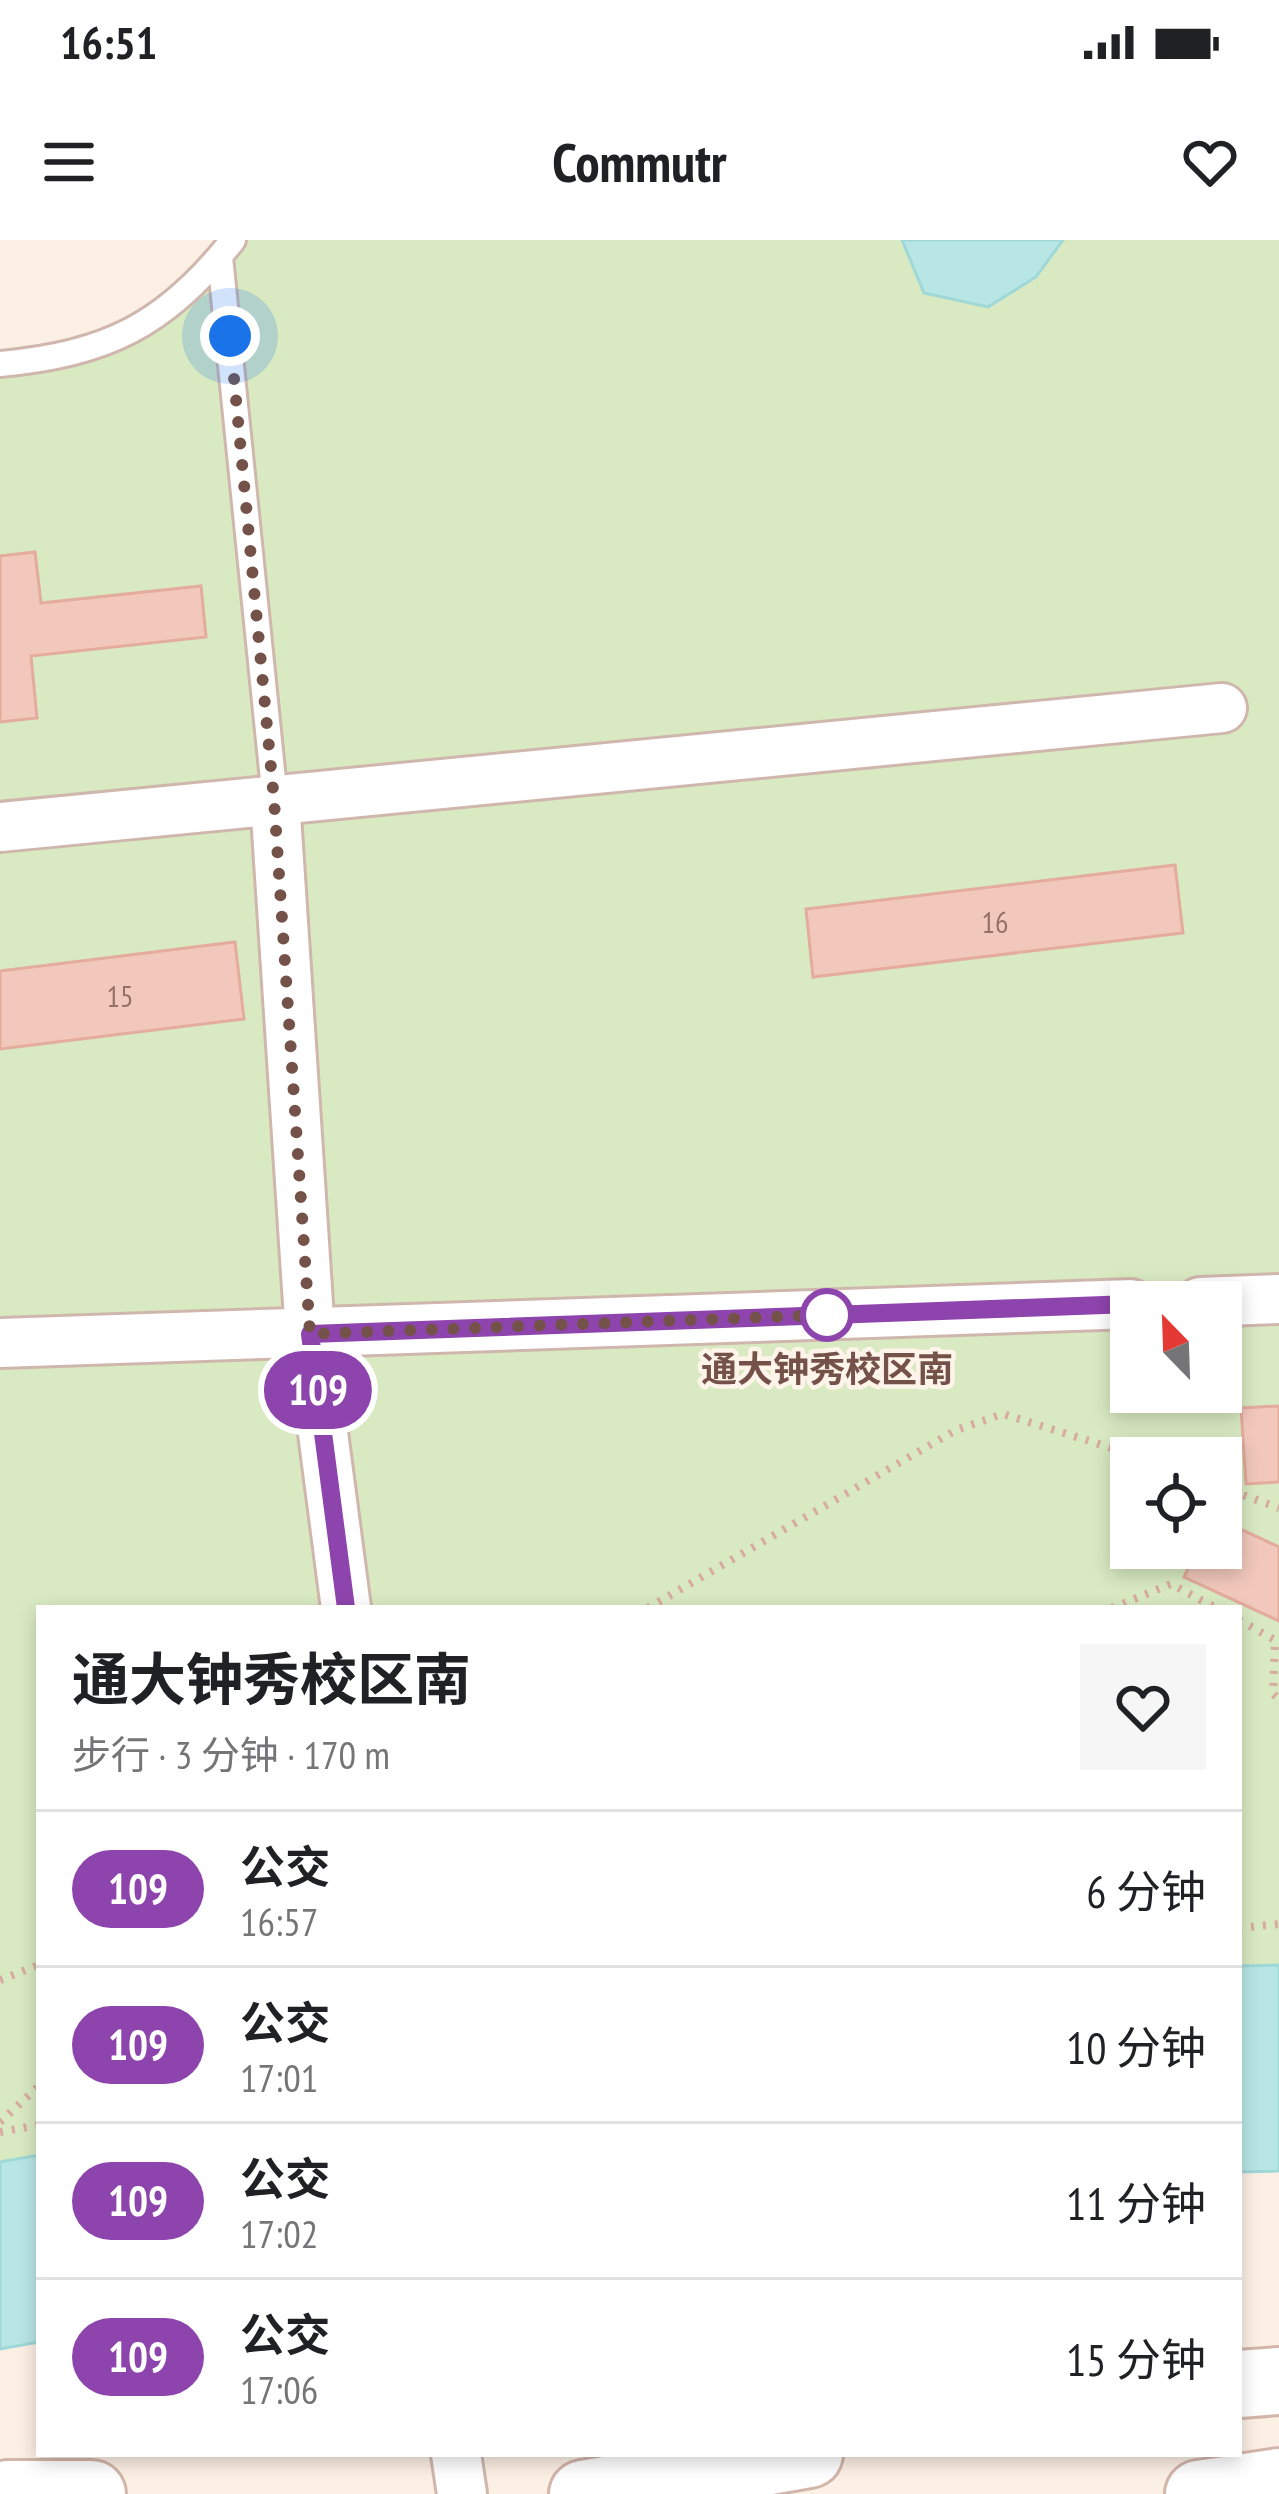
<!DOCTYPE html>
<html lang="zh">
<head>
<meta charset="utf-8">
<style>
  body { margin:0; font-family:"PT Sans Narrow","Noto Sans SC",sans-serif; background:#f6f6f6; color:#202124; height:100vh; display:flex; flex-direction:column; font-size:45px; white-space:nowrap }
  * { box-sizing:border-box; margin:0 }
  p { font-size:39px; color:#757577 }
  .icon { flex:none; width:66px; height:66px; fill:none; stroke:currentColor; stroke-width:2; stroke-linecap:round; stroke-linejoin:round }
  .map { position:relative; flex:1; overflow:hidden }
  .drawer { position:absolute; left:36px; top:1365px; width:1206px; height:852px; display:flex; flex-direction:column; background:#fff; border-radius:0px; box-shadow:0 6px 18px #0003 }
  .drawer>* { flex:none }
  .badge { padding:0 24px; border-radius:39px; font-size:42px; line-height:78px }
  .needle { width:78px; rotate:337deg }
  .fabs { position:absolute; left:1110px; top:1041px; display:grid; gap:24px }
  .fabs a { display:grid; place-items:center; width:132px; height:132px; border-radius:0px; background:#fff; box-shadow:0 6px 18px #0003; font-size:60px }
  .you { position:absolute; width:60px; height:60px; margin:-30px; border:9px solid #fff; border-radius:50%; background:#1a73e8; box-shadow:0 0 0 18px #1a73e833 }
  .map>.badge { position:absolute; translate:-50% -50%; box-shadow:0 0 0 6px #fff }
  .round { display:grid; place-items:center; flex:none; width:126px; height:126px; border-radius:0px; background:#f6f6f6 }
  .summary { display:flex; align-items:center; justify-content:space-between; height:204px; padding:0 36px }
  h1 { font-size:57px; font-weight:700; line-height:90px }
  ul { padding:0; list-style:none }
  li { display:flex; align-items:center; gap:36px; height:156px; padding:0 36px; border-top:3px solid #e0e0e0 }
  li div { flex:1 }
  li b { display:block; font-size:45px }
  li em { font-style:normal }
  li .badge { min-width:132px; font-weight:700; text-align:center }
  .status { display:flex; justify-content:space-between; align-items:center; height:84px; padding:0 60px; background:#fff; direction:ltr }
  .status svg { height:33px; fill:currentColor }
  header { display:flex; justify-content:space-between; align-items:center; height:156px; padding:0 36px; background:#fff; font-size:54px; font-weight:700 }
  .map>svg:first-child { display:block }
  .green { fill:#d9eac2; fill-rule:evenodd }
  .water { fill:#b8e6e5; stroke:#9fd8d7; stroke-width:3 }
  .building { fill:#f2c8bc; stroke:#e4ac9c; stroke-width:3 }
  .lines { fill:none; stroke-linecap:round; stroke-linejoin:round }
  .service-casing { stroke:#d0b7ad; stroke-width:30 }
  .minor-casing { stroke:#d0b7ad; stroke-width:54 }
  .secondary-casing { stroke:#d3b6aa; stroke-width:72 }
  .path { stroke:#d7ab9f; stroke-width:8; stroke-dasharray:3 9; stroke-linecap:butt }
  .service { stroke:#fff; stroke-width:24 }
  .minor { stroke:#fff; stroke-width:48 }
  .secondary { stroke:#fff; stroke-width:66 }
  .line-casing { stroke:#fff; stroke-width:27 }
  .line { stroke:#8e44ad; stroke-width:18 }
  .walk { stroke:#755249; stroke-width:12; stroke-dasharray:0 21.6 }
  .stop-dot { fill:#fff; stroke:#8e44ad; stroke-width:6 }
  .labels { text-anchor:middle; dominant-baseline:central; stroke-width:9; stroke-linejoin:round; paint-order:stroke }
  .number-label { font-size:30px; fill:#947066 }
  .stop-label { font-size:36px; font-weight:bold; fill:#755249; stroke:#fff4ea }
</style>
</head>
<body>
<div class="status"><b>16:51</b><svg viewBox="0 0 49 12"><path d="M0 12V9h3v3zM5 12V6h3v6zM10 12V3h3v9zM15 12V0h3v12zM26 1h20v11H26zM47 4h2v5h-2z"/></svg></div>
<header><svg class="icon" aria-label="menu" viewBox="0 0 24 24"><path d="M4 6h16M4 12h16M4 18h16"/></svg>Commutr<svg class="icon" aria-label="heart" viewBox="0 0 24 24"><path d="M12 20l-8-8c-3-5 5-10 8-4 3-6 11-1 8 4z"/></svg></header>
<div class="map">
<svg width="1279" height="2254" viewBox="0 0 1279 2254">
  <rect width="100%" height="100%" fill="#fcefe4"/>
  <!-- green -->
  <path class="green" d="M233,0H902L901,5L1036,37L1063,0H1279V1725L1239,1726V1368H39V1915L0,1922V124L153,83ZM1131,1062H1221V1152H1131ZM1131,1218H1221V1308H1131Z"/>
  <!-- water -->
  <path class="water" d="M902,0H1063L1036,37L988,67L924,53Z
    M1279,1725V1931L1239,1932V1726Z
    M39,1915V2102L0,2109V1922Z"/>
  <!-- building -->
  <path class="building" d="M35,312L41,363L201,346L206,397L31,416L37,478L0,482V316Z
    M1175,625L1183,693L813,737L806,669Z
    M235,702L244,779L0,809V731Z
    M1279,1166V1242L1246,1244L1241,1168Z
    M1221,1280L1279,1307V1381L1184,1337L1198,1308H1221Z"/>
  <g class="lines">
    <defs>
      <path id="service" d="M220,17L275,560
        M0,124C107,114 166,85 233,0"/>
      <path id="minor" d="M275,560L310,1094L346,1368
        M0,587L1222,468
        M1200,1062L1279,1059
        M0,1103L1131,1064
        M456,2214L462,2254"/>
      <path id="secondary" d="M1239,2144L1279,2141
        M8,2254H92
        M583,2254L809,2214
        M1199,2254L1279,2242"/>
    </defs>
    <!-- service casing -->
    <use href="#service" class="service-casing"/>
    <!-- minor casing -->
    <use href="#minor" class="minor-casing"/>
    <!-- secondary casing -->
    <use href="#secondary" class="secondary-casing"/>
    <!-- path -->
    <path class="path" d="M1221,1247L1279,1268
      M648,1368L956,1190L1003,1174L1144,1218
      M1112,1368L1171,1344L1216,1368
      M1239,1380L1275,1400L1273,1454L1279,1459
      M1239,1688L1279,1684
      M0,1740L39,1725
      M0,1882L39,1846
      M0,1892L39,1885"/>
    <!-- service -->
    <use href="#service" class="service"/>
    <!-- minor -->
    <use href="#minor" class="minor"/>
    <!-- secondary -->
    <use href="#secondary" class="secondary"/>
  </g>
  <g class="lines">
    <defs>
      <path id="line" d="M346,1368L310,1094L1131,1064"/>
    </defs>
    <!-- line casing -->
    <use href="#line" class="line-casing"/>
    <!-- line -->
    <use href="#line" class="line"/>
    <!-- walk -->
    <path class="walk" d="M230,96L274,560L310,1094L827,1075"/>
  </g>
  <!-- markers -->
  <circle class="stop-dot" cx="827" cy="1075" r="24"/>
  <g class="labels">
    <!-- number labels -->
    <g class="number-label">
      <text x="995" y="681">16</text>
      <text x="120" y="755">15</text>
    </g>
    <!-- stop labels -->
    <g class="stop-label">
      <text x="827" y="1128">通大钟秀校区南</text>
    </g>
  </g>
</svg>
<div class="fabs">
<a><svg class="needle" viewBox="-14 -14 28 28"><path d="M0-13l5 13h-10z" fill="#e53935"/><path d="M0 13l5-13h-10z" fill="#757577"/></svg></a>
<a><svg class="icon" aria-label="locate" viewBox="0 0 24 24"><circle cx="12" cy="12" r="6"/><path d="M12 2v4M12 18v4M2 12h4M18 12h4"/></svg></a>
</div>
<div class="you" style="left:230px;top:96px"></div>
<b class="badge" style="left:318px;top:1150px;background:#8e44ad;color:#fff">109</b>
<section class="drawer">
<div class="summary"><div><h1>通大钟秀校区南</h1><p>步行 · 3 分钟 · 170 m</p></div><a class="round"><svg class="icon" aria-label="heart" viewBox="0 0 24 24"><path d="M12 20l-8-8c-3-5 5-10 8-4 3-6 11-1 8 4z"/></svg></a></div>
<ul>
<li><span class="badge" style="background:#8e44ad;color:#fff">109</span><div><b>公交</b><p>16:57</p></div><em>6 分钟</em></li>
<li><span class="badge" style="background:#8e44ad;color:#fff">109</span><div><b>公交</b><p>17:01</p></div><em>10 分钟</em></li>
<li><span class="badge" style="background:#8e44ad;color:#fff">109</span><div><b>公交</b><p>17:02</p></div><em>11 分钟</em></li>
<li><span class="badge" style="background:#8e44ad;color:#fff">109</span><div><b>公交</b><p>17:06</p></div><em>15 分钟</em></li>
</ul>
</section>
</div>
</body>
</html>
